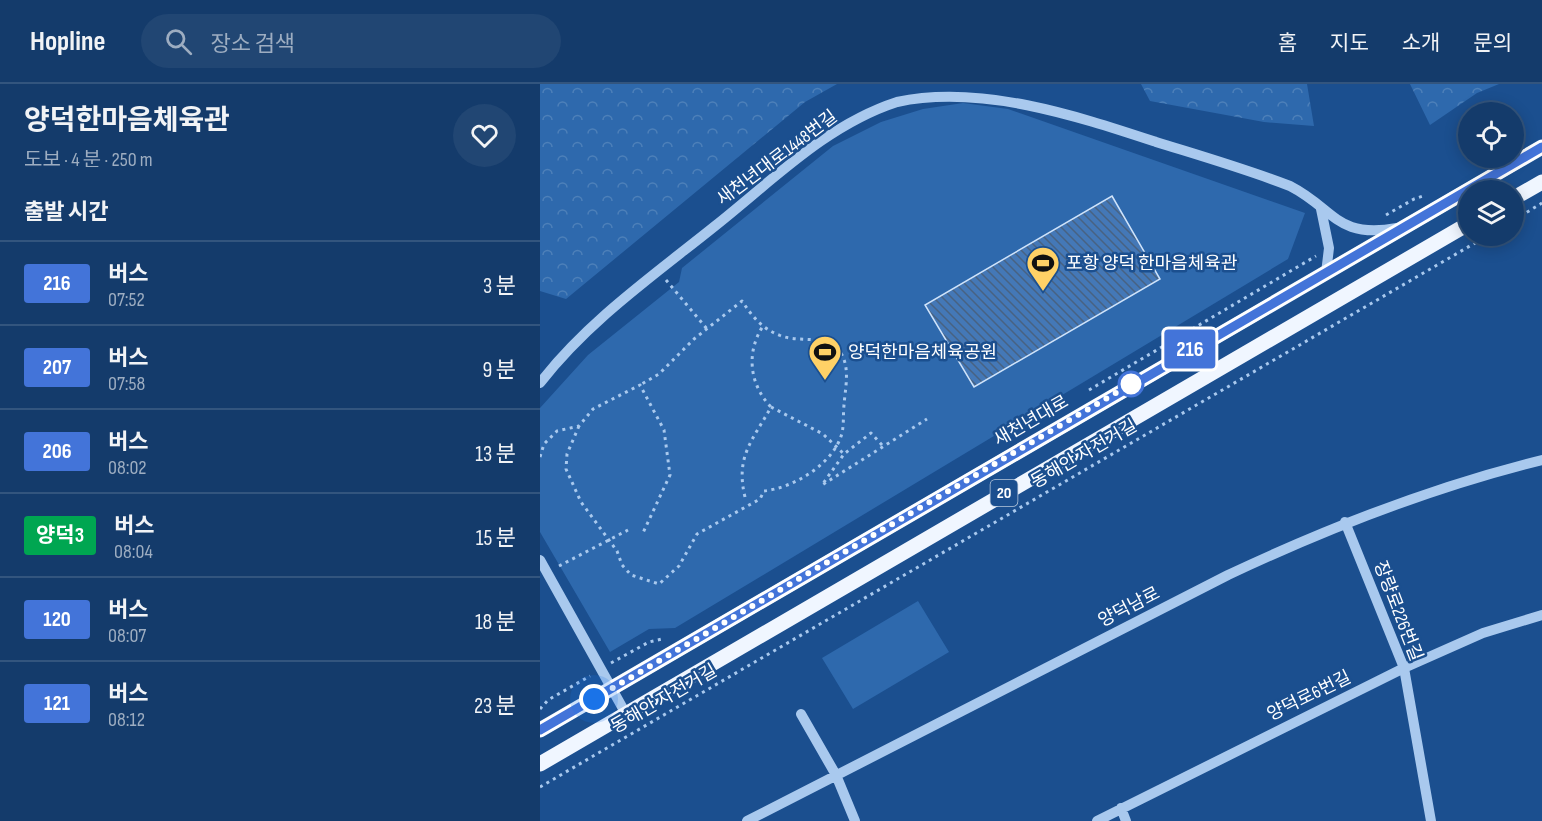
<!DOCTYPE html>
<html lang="ko">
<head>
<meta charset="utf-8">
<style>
  body { margin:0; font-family:"Sofia Sans Condensed","Noto Sans KR",sans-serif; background:#214673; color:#f1f3f6; height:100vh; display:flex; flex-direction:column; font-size:22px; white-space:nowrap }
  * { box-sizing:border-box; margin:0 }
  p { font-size:20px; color:#9dadc1 }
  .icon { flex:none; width:33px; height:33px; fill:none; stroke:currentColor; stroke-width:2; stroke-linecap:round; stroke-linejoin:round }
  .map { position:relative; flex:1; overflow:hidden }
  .details { display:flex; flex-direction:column; background:#143b6b; width:540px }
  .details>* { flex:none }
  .badge { padding:0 12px; border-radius:4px; font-size:21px; line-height:39px }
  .buttons { position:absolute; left:918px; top:18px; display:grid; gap:12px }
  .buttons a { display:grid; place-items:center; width:66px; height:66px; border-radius:50%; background:#143b6b; box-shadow:0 3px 15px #0003,0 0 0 2px #33557e; font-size:30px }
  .you { position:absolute; width:30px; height:30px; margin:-15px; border:4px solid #fff; border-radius:50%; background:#1a73e8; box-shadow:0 0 0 9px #1a73e833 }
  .map>.badge { position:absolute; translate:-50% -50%; box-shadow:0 0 0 3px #fff }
  h2 { padding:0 24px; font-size:22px; line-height:54px }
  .round { display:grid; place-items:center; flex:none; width:63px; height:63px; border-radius:32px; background:#214673 }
  .headline { display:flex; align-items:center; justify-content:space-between; height:102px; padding:0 24px }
  h1 { font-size:28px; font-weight:700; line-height:45px }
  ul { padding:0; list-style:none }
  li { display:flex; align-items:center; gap:18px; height:84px; padding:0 24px; border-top:2px solid #33557e }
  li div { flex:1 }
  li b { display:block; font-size:22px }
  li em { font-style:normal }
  li .badge { min-width:66px; font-weight:700; text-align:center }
  header { display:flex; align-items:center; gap:36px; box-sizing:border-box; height:84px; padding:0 30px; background:#143b6b; border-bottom:2px solid #33557e }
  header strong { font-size:28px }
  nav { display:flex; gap:33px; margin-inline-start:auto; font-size:21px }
  .search { width:420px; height:54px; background:#214673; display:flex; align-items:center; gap:15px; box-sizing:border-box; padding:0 21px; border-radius:33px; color:#9dadc1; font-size:22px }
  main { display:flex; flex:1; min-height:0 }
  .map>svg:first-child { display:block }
  .forest { fill:url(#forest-crowns) }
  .garden { fill:#2e69ad }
  .building { fill:url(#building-back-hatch); stroke:#cfe3fa; stroke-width:1.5 }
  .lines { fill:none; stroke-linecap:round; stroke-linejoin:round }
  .path { stroke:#a9c9ee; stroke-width:3; stroke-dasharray:3 4.5; stroke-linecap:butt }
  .minor { stroke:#a9c9ee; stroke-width:10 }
  .major { stroke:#f0f6ff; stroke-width:15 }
  .line-casing { stroke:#fff; stroke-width:14 }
  .line { stroke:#4374d9; stroke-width:9 }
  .walk { stroke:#fff; stroke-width:6; stroke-dasharray:0 10.8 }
  .stop-dot { fill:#fff; stroke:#4374d9; stroke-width:3 }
  .labels { text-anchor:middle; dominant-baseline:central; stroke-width:5; stroke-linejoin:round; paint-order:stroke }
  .shield { fill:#1b4f8f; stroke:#bbcadd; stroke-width:1.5 }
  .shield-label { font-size:16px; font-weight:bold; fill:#fff }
  .street-label { font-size:18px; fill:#fff; stroke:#1b4f8f }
  .poi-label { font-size:18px; fill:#fff; stroke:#1b4f8f; text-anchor:start }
</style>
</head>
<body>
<header>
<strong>Hopline</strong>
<div class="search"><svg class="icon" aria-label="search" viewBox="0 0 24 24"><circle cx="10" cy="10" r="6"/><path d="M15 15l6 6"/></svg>장소 검색</div>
<nav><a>홈</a><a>지도</a><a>소개</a><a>문의</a></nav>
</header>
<main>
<section class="details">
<div class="headline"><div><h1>양덕한마음체육관</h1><p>도보 · 4 분 · 250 m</p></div><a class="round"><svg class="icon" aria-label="heart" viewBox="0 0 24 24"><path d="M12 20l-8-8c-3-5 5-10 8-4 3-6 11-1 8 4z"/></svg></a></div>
<h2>출발 시간</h2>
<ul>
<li><span class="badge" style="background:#4374d9;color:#fff">216</span><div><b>버스</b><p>07:52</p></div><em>3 분</em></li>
<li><span class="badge" style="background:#4374d9;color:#fff">207</span><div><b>버스</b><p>07:58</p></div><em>9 분</em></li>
<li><span class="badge" style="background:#4374d9;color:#fff">206</span><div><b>버스</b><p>08:02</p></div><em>13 분</em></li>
<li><span class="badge" style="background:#00a651;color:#fff">양덕3</span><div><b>버스</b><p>08:04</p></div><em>15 분</em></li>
<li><span class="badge" style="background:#4374d9;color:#fff">120</span><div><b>버스</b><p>08:07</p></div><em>18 분</em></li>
<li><span class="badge" style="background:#4374d9;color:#fff">121</span><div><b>버스</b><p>08:12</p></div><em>23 분</em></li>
</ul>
</section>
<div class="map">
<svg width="1002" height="737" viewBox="0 0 1002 737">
  <defs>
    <pattern id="forest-crowns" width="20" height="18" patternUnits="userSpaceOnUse" patternTransform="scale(1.5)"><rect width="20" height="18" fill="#2e69ad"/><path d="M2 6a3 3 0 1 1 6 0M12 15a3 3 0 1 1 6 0" fill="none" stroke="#4d80b9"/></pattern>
    <pattern id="building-back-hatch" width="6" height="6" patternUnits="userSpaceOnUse" patternTransform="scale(1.5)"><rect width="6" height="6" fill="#4478b7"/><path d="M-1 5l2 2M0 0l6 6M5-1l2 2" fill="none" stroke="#486282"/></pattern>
  </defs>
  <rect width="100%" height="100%" fill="#1b4f8f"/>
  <!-- forest -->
  <path class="forest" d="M0,0H297L265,18L26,215L0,207Z
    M601,0H767L774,42L724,38L610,17Z
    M870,0H959L937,9L890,41Z"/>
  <!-- garden -->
  <path class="garden" d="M423,19L468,25L765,129L748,175L135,544L109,545L70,568L0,448V324L48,271L139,198L142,184L293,62L341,38L383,25Z
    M378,517L409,568L313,625L282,574Z"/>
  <!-- building -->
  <path class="building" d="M572,112L620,195L434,303L385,221Z"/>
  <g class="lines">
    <!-- path -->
    <path class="path" d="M846,131L874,115L883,112
      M974,136L1002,119
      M126,196L167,245
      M549,306L776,172
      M231,323L283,350L304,370
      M39,342L27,370L26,385L41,418L77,467L82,481L91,491L119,500L139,482L157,450L220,415L224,407C253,404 294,380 302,349C304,340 303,331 304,321C305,306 310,286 302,271C289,248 259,260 239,251C221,244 212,232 202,217L154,255L119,290L100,301
      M342,361L331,349L304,370L282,401L387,335
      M0,373L4,360L17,347L39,342L53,325L100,301L124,346L130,391L102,451
      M205,413C195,372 213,356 231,323C209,300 206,268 223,242
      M19,482L88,446
      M71,579L109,558L122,555
      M0,625L8,616L50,592
      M0,703L947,152"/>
    <!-- minor -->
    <path class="minor" d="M781,125L789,164L786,189
      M0,299C48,237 114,191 175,142C232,97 286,41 357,18C441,0 537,32 616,58C661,72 706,85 750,102C795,125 796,155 857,144
      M805,438L864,584L891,737
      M0,476L86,630
      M261,630L296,691L315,737
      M581,724L586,737
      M207,737L688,491C790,443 892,403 1002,376
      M557,737L864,584L943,549L1002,531"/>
    <!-- major -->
    <path class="major" d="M974,114L1002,98
      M0,646L1002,63
      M0,680L928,140"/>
  </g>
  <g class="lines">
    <defs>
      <path id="line" d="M0,646L1002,63"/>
    </defs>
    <!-- line casing -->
    <use href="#line" class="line-casing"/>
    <!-- line -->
    <use href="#line" class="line"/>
    <!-- walk -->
    <path class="walk" d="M54,615L591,300"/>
  </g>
  <!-- icons -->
  <defs>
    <symbol id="stadium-pin" viewBox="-11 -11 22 30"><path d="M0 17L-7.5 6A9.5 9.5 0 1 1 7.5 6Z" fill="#ffd166" stroke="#1b4f8f"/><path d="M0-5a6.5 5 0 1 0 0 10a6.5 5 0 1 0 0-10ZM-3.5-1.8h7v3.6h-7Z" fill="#111"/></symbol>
  </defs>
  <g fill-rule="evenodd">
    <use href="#stadium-pin" x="484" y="160" width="38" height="52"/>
    <use href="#stadium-pin" x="266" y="249" width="38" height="52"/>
  </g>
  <!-- markers -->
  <circle class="stop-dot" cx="591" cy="300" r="12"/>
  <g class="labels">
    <!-- shield labels -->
    <rect class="shield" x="450.5" y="396" width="27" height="26" rx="4.5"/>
    <g class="shield-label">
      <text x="464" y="409">20</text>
    </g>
    <!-- street labels -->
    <g class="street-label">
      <text transform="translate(237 74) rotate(-37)">새천년대로1448번길</text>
      <text transform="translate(491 337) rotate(-30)">새천년대로</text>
      <text transform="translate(544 370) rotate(-30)">동해안 자전거길</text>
      <text transform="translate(589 523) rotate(-27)">양덕남로</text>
      <text transform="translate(858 527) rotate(69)">장량로226번길</text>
      <text transform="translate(769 612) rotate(-26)">양덕로6번길</text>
      <text transform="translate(124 615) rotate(-30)">동해안 자전거길</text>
    </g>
    <!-- poi labels -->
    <g class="poi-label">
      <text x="526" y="179">포항 양덕 한마음체육관</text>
      <text x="308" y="268">양덕한마음체육공원</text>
    </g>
  </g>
</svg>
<div class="buttons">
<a><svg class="icon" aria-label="locate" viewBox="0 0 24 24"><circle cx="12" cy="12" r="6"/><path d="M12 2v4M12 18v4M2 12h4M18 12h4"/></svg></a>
<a><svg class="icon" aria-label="layers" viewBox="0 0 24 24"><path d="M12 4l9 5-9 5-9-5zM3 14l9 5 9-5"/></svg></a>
</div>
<div class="you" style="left:54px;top:615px"></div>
<b class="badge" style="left:650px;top:265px;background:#4374d9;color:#fff">216</b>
</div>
</main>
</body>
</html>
